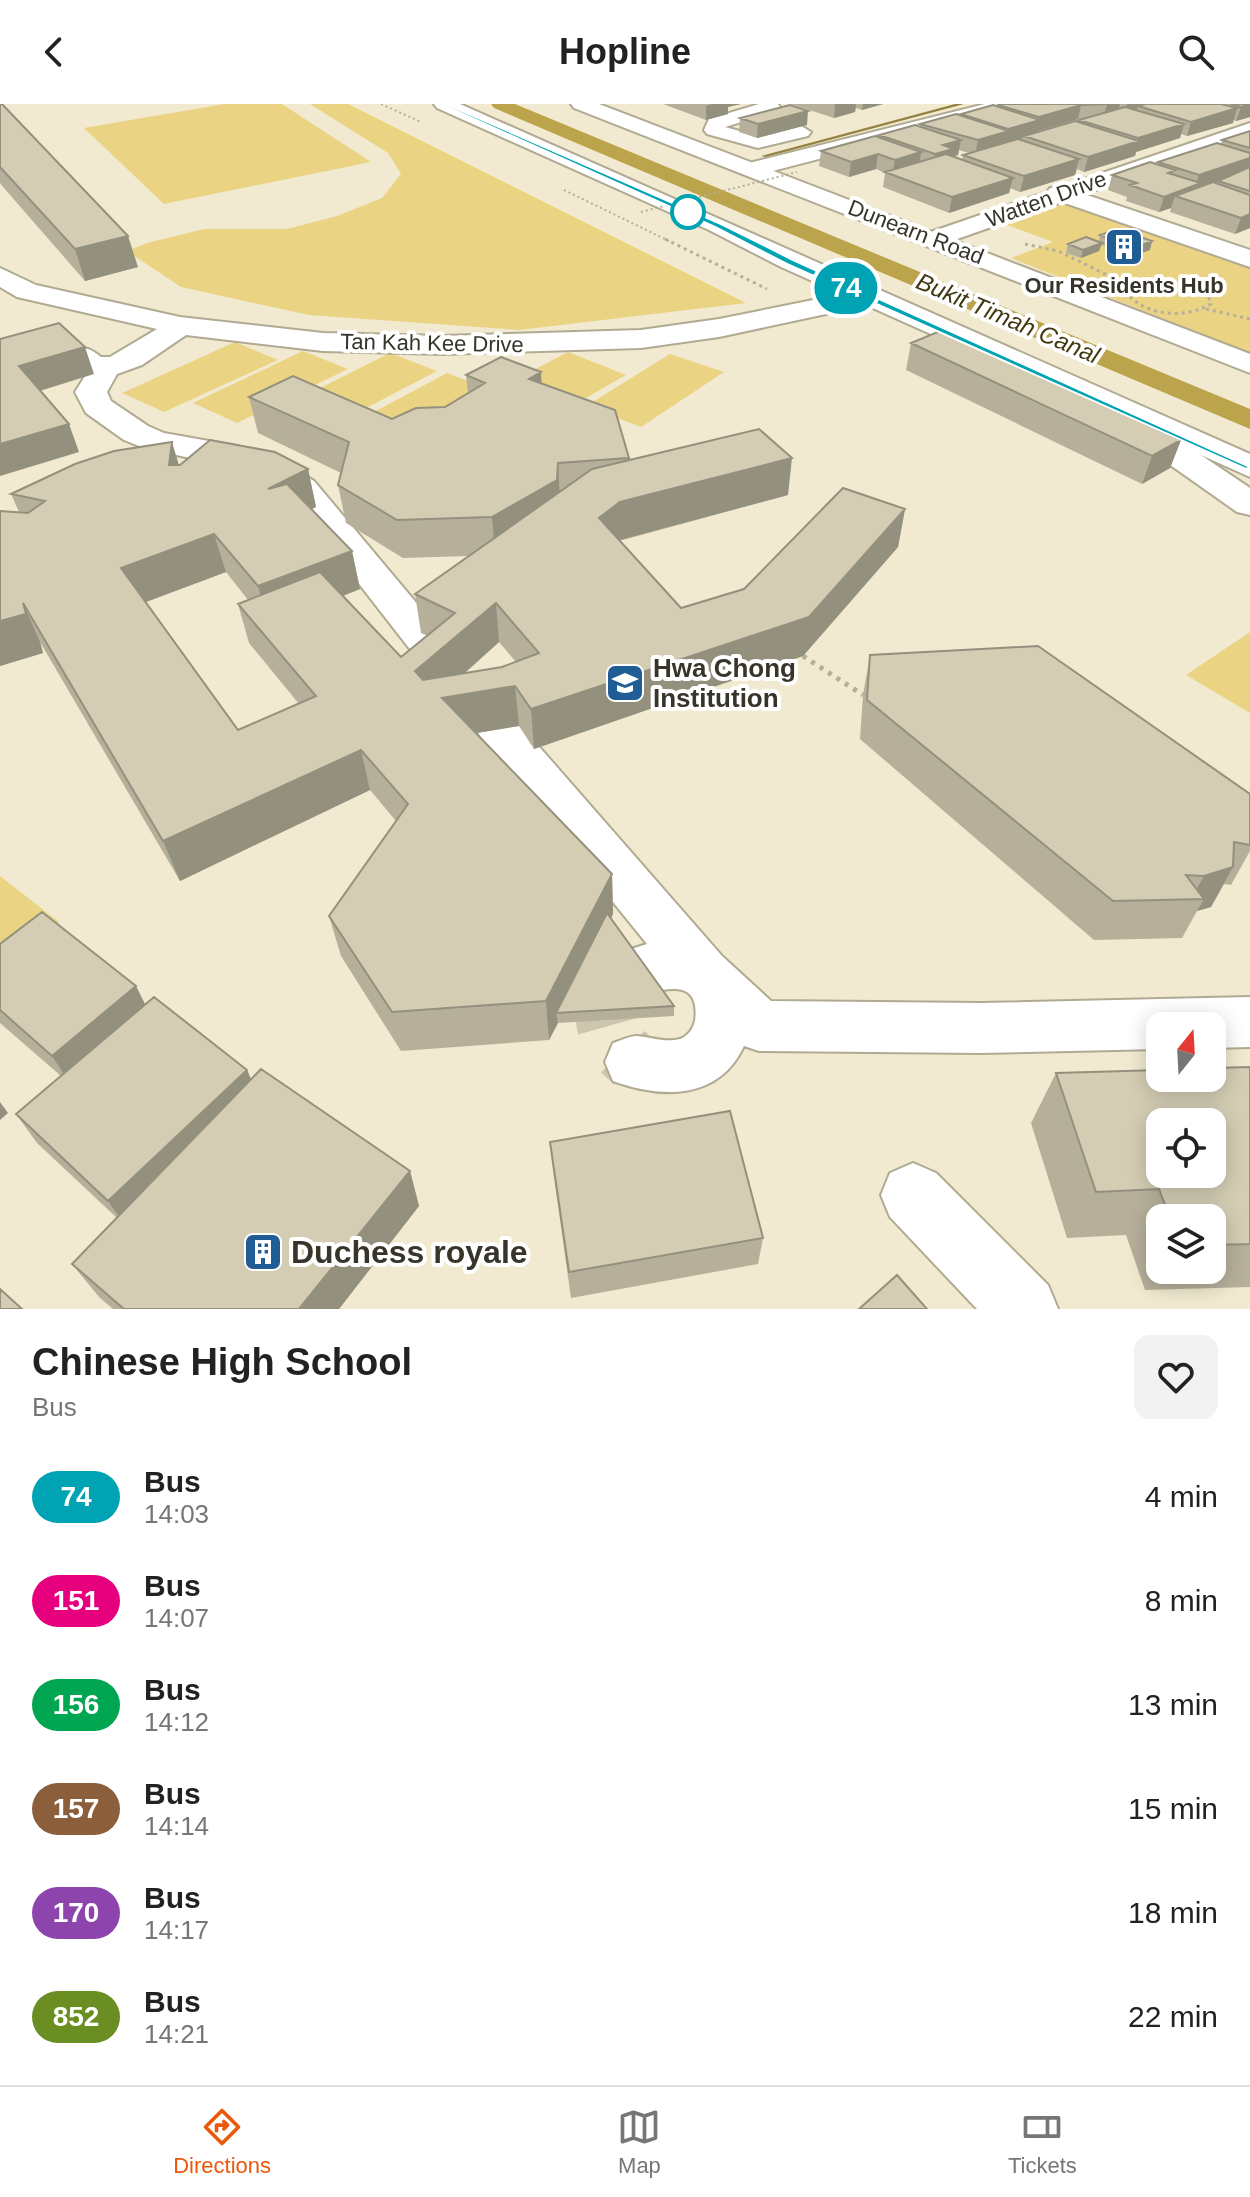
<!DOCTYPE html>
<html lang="en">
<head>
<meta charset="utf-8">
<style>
  body { margin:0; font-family:Arial,sans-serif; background:#f2f2f2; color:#222; height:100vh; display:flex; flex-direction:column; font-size:30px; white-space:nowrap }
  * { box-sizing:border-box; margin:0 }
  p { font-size:26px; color:#767676 }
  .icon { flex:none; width:44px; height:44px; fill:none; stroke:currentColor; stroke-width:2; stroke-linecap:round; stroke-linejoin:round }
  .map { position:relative; height:1205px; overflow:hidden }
  .panel { display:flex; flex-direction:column; background:#fff; flex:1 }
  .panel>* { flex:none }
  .badge { padding:0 16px; border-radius:26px; font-size:28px; line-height:52px }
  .needle { width:52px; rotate:18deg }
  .buttons { position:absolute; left:1146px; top:908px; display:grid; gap:16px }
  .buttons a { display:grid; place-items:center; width:80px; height:80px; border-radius:16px; background:#fff; box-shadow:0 4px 20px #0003; font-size:40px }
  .map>.badge { position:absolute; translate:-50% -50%; box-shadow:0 0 0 4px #fff }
  .round { display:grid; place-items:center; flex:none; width:84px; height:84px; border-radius:16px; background:#f2f2f2 }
  .summary { display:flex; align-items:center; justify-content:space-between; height:136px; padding:0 32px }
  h1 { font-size:38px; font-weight:600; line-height:60px }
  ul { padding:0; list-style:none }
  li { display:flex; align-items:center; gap:24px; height:104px; padding:0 32px }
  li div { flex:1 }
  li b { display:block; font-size:30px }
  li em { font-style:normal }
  li .badge { min-width:88px; font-weight:700; text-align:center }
  header { display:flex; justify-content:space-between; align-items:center; height:104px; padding:0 32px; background:#fff; font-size:36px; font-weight:600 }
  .tabs { display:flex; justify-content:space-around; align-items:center; height:112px; border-top:2px solid #e0e0e0; background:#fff; font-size:22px; color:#767676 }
  .tabs a { display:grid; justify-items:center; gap:4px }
  .tabs .current { color:#ea580c }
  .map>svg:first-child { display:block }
  .green { fill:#ead484 }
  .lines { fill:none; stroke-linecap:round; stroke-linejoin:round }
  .stream { fill:#948242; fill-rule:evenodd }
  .canal { fill:#bca44c; fill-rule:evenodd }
  .minor-tunnel { stroke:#ccc6af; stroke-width:60; stroke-dasharray:60 30; stroke-linecap:butt }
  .minor-casing { stroke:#b1aa92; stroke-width:4 }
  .highway-casing { stroke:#b1aa92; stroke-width:4 }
  .path-far2 { stroke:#b4af9a; stroke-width:2; stroke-dasharray:2 3; stroke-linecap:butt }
  .path-far1 { stroke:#b4af9a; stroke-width:3; stroke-dasharray:3 4; stroke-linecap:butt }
  .path { stroke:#b4af9a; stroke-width:5; stroke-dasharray:4 6; stroke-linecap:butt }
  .minor { fill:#fff; fill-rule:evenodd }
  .highway { fill:#fff; fill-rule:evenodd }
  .path-bridge { stroke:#b4af9a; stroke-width:2; stroke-dasharray:2 3; stroke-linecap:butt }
  .wall { fill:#b6b09b; fill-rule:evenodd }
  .shaded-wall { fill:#94907e }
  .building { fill:#d4cdb4; stroke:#94907e; stroke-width:2; fill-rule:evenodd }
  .line { fill:#00a3b4; stroke:#fff; stroke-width:2 }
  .stop-dot { fill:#fff; stroke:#00a3b4; stroke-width:4 }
  .labels { text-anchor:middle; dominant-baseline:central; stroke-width:8; stroke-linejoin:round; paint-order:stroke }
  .far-street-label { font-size:22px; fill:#37342a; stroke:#fff }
  .far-poi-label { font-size:22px; font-weight:bold; fill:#37342a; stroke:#fff }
  .far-water-label { font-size:24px; font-style:italic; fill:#413710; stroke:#fff }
  .poi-label { font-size:26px; font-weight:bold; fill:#37342a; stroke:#fff; text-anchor:start }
  .near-poi-label { font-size:32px; font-weight:bold; fill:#37342a; stroke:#fff; text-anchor:start }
</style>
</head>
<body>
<header><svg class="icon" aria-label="back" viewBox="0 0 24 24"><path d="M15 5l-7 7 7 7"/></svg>Hopline<svg class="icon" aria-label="search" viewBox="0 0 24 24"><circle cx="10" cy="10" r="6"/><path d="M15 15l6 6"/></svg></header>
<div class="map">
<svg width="1250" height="1205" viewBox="0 0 1250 1205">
  <rect width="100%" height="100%" fill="#f1ead0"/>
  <!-- green -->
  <path class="green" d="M224,0H282L371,58L164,100L84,24Z
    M310,0H348L746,199L519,226L309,211L181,183L127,147L147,139L204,125H287L337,112L382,94L401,70L388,49Z
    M1067,97L1250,161V249L1011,154L1053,138L1002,119Z
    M235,238L278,256L164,308L122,289Z
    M303,247L348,265L237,319L193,299Z
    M568,248L626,271L570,303L511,278Z
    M390,249L437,267L332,322L286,301Z
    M670,250L724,268L641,323L586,302Z
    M447,269L497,288L394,345L344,324Z
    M1250,528V609L1186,571Z
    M0,772L59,818L0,864Z"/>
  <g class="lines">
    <!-- stream -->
    <path class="stream" d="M955,0H964L766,53L761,52Z"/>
    <!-- canal -->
    <path class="canal" d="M491,0H515L1250,305V325L494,4Z"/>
    <!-- minor-tunnel -->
    <path class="minor-tunnel" d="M628,869C596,904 599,928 634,958"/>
    <defs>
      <path id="minor" d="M759,0H778L780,3L777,7L725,23L758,32L801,22L811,28L808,32L758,44L707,30L704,26L709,15Z
        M985,0H1018L1015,4L753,72L742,65L745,60Z
        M1250,19V32L1084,90L1250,146V163L1062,98L943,140H925L922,135L925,130L1047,88L1050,84L1061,83Z
        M0,164L36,181L180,213L323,229L442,232L641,226L719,215L868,185L878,187L882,193L878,199L868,201L719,233L641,244L442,250L323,247L186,231L142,261L117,270L107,288L111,297L148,322L164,329L237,342L274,353L314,377L460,551L466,561L460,571L445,575L430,571L290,391L250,367L144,344L124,336L86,309L75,288L87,269L81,267L67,252L72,246C85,242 91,245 101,253H110L157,225L17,193L0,183Z
        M1126,305L1137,308L1250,384V411L1237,408L1115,322L1110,315L1115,308Z
        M498,609L514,614L722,852L771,897L981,899L1250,893V943L1212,944V922H1160V945L981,949L759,947L744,942C719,996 662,995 613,977L605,958L613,939C620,937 629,932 637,932C651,933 665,939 680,935C688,932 693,925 695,917C702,863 647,894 626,892C621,891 614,887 609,886L601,869L609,852L647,840L482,636L476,625L482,614Z
        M913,1059L936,1069L1048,1181L1058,1205H977L890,1113L881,1091L890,1069Z"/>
      <path id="highway" d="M434,0H460L1250,350V373L781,163L709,126L437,4Z
        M571,0H599L1250,250V269L574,4Z"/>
    </defs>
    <!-- minor casing -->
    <use href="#minor" class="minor-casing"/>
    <!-- highway casing -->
    <use href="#highway" class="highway-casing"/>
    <!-- path-far2 -->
    <path class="path-far2" d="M381,0L421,18
      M564,86L669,137"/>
    <!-- path-far1 -->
    <path class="path-far1" d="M665,135L767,185
      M1025,140L1058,147L1109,172
      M1144,174L1177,177L1207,189L1211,200C1183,216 1142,212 1123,185L1133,177Z
      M1206,205L1250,215"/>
    <!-- path -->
    <path class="path" d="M803,552L863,591"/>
    <!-- minor -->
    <use href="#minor" class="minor"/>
    <!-- highway -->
    <use href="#highway" class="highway"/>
    <!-- path-bridge -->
    <path class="path-bridge" d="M641,108L797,68"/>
  </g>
  <!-- wall -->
  <path class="wall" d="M0,0L138,163L85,177L4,84L0,79Z
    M663,0H741L728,3V10L706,16Z
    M791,0H883L862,6L856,4L855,8L834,14Z
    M1000,0H1250V13L1236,17L1233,16V19L1187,32L1181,30L1180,34L1136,48L1135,52L1084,68L1077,65L1075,71L1020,88L1010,84L1009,89L949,109L883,83L885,69L876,65L849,73L819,62L821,47L879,33V31L920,22V20L997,2L998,1ZM1078,15H1082L1079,16L1078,18L1037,28ZM959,46L969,49L963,51L962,56L952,53L958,51Z
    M740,14L807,21L757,34L739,28Z
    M1250,27V124L1235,130L1170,108L1171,104L1159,108L1126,97L1127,93L1108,86L1112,71L1157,61L1158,58L1221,41L1222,36Z
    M1100,131L1150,146L1133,152L1101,141L1099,147L1081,154L1066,149L1068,140L1099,138Z
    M911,239L1181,336L1170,364L1142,380L906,266Z
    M466,271L542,280L629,354V356L788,391L619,437L681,504L744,485L905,405L898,443L803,552L534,645L519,622L476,629L612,770L613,810L611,814L674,902V912L558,919L549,936L401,947L341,852L329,812L396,717L370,686L180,777L40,538L43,549L0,562L19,408L11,390L179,361L308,365L316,403L312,405L352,447L360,485L343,492L401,553L428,532L421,529L415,490L469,452L403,454L346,419L338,381L341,369L258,329L249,293L392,315L445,303L468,290ZM226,468L248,496L238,500L249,539L299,600L238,626L146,498ZM499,538L516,558L502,563L465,569Z
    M870,551L1250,690V747L1231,781L1224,780L1211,803L1197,807L1182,834L1094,836L860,635L863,591Z
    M0,840L136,882L145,901L247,966L251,975L410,1067L419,1102L339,1205H113L99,1193L72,1160L117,1114L37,1039L16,1010L61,972L0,919Z
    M1250,963V1183L1145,1186L1126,1131L1067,1134L1031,1019L1056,969ZM1160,1114H1212V1166H1160Z
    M550,1038L763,1134L758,1160L571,1194L553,1066Z"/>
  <!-- shaded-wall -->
  <path class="shaded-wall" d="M713,0H741L728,3V10L706,16V2Z
    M835,0H856L855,8L834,14Z
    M863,0H883L862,6Z
    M1107,0H1120L1118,10L1103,14Z
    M1127,0H1150L1138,2L1137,5L1125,9Z
    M1250,0V13L1236,17L1241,3Z
    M1081,1L1078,15L1037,27L1036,30L1024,32L1023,34L1007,39L975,51L978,36L1007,28L1008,25L1039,16V13Z
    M1237,4L1233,19L1187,32L1191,18Z
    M808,7L807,21L757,34L758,20Z
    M1184,20L1180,34L1136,48L1135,52L1084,68L1088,53L1137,38L1138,34Z
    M961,36L958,51L952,53L932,65L935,50L943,41Z
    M921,48L919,64L892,71L895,56Z
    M878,50L876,65L849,73L851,58Z
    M1250,54V67L1175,92L1171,104L1159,108L1164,93L1195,82L1199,71Z
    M1079,55L1075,71L1020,88L1024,72Z
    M1013,74L1009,89L949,109L952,93Z
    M1250,110V124L1235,130L1241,114Z
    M128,132L138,163L85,177L75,145Z
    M1152,137L1150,146L1133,152L1135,144Z
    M1102,139L1099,147L1081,154L1083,146Z
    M85,243L94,270L30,290L19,262Z
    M541,268L543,304L529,275Z
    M69,320L79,348L0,372V340Z
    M1181,336L1170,364L1142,380L1152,352Z
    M172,338L183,375L169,361Z
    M792,354L788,391L620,436L600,452L599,414L620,398Z
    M558,359L560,396L495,451L492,413Z
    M308,365L316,403L277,423L268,385Z
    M905,405L898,443L803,552L534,645L531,605Z
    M214,430L226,468L135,502L121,464Z
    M352,447L360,485L268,521L258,482Z
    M23,499L40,538L43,549L0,562V517Z
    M496,499L499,538L422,607L415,567Z
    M515,582L519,622L447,634L442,594Z
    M361,646L370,686L180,777L163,737Z
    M1233,763L1211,803L1197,807L1204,795H1191L1204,772Z
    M612,770L613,810L563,908L556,909L558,919L549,936L546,897Z
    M136,882L151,912L71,981L52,952Z
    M247,966L259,995L127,1124L108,1097Z
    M0,998L8,1009L0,1016Z
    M410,1067L419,1102L339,1205H299Z"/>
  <!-- building -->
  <path class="building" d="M0,0H2L128,132L75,145L0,63Z
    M1000,0H1107L1081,1L1039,13L998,1Z
    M1146,0H1221L1237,4L1191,18L1138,2Z
    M1231,0H1250L1241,3Z
    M790,1L808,7L758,20L740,14Z
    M993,1L1040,16L1008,25L961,10Z
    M1125,3L1184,20L1138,34L1079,16Z
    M956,10L1009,27L978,36L920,20Z
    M1075,17L1139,37L1088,53L1024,32Z
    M915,21L961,36L943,41L953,45L935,50L879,31Z
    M1250,27V44L1222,36Z
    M875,32L921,48L895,56L878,50L851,58L821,47Z
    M1018,35L1079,55L1024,72L963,51Z
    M1217,39L1250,49V54L1199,71L1158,58Z
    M946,50L1013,74L952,93L885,68Z
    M1150,58L1175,66L1168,69L1201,79L1164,93L1130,81L1137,79L1112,71Z
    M1250,63V87L1218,77Z
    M1213,78L1250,91V110L1241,114L1175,92Z
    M1118,125L1152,137L1135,144L1100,131Z
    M1086,133L1102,139L1083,146L1068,140Z
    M59,219L85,243L19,262L69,320L0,340V235Z
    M940,227L1181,336L1152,352L911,239Z
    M501,253L541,268L529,275L615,306L629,354L558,359L557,376L492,413L397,416L338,381L349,338L249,293L293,272L392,315L416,304L445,303L485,279L466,271Z
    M759,325L792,354L620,398L599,414L681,504L744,485L843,384L905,405L809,513L531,605L515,582L442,594L612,770L546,897L392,908L329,812L408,700L361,646L163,737L23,499L26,510L0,517V407L28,409L45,397L11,390L75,360L114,347L172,338L169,361H180L210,336L275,348L308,365L268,385L287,380L352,447L258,482L214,430L121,464L238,626L316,592L238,500L320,468L401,553L455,509L415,490L592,365ZM496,499L539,549L502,563L423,576L415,567Z
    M1038,542L1250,690V741L1234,738L1233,763L1204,772L1186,771L1204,795L1113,797L867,596L870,551Z
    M42,808L136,882L52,952L0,906V840Z
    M607,809L674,902L556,909Z
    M154,893L247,966L108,1097L16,1010Z
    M1250,963V1140L1212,1141V1114H1170L1159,1085L1096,1088L1056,969L1160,966V974H1212V964ZM1160,1018H1212V1070H1160Z
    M261,965L410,1067L299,1205H124L72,1160Z
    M730,1007L763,1134L569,1168L550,1038Z
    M897,1171L927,1205H859Z
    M0,1185L22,1205H0Z"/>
  <!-- line -->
  <path class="line" d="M441,0H446L721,120L793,156L1250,363L1246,365L787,160L715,123Z"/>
  <!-- icons -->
  <defs>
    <symbol id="building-square" viewBox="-11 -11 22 22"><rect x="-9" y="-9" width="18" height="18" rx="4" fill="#205d94" stroke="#fff"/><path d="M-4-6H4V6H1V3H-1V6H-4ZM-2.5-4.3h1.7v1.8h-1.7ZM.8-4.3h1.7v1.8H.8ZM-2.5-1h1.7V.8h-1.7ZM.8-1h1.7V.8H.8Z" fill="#fff"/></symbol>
    <symbol id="university-square" viewBox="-11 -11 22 22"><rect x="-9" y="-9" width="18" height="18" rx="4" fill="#205d94" stroke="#fff"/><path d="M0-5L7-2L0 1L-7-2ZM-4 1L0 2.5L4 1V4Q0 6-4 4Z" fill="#fff"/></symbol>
  </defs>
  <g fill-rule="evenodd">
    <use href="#building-square" x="1102" y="121" width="44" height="44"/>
    <use href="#university-square" x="603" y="557" width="44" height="44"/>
    <use href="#building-square" x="241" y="1126" width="44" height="44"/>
  </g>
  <!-- markers -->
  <circle class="stop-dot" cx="688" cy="108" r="16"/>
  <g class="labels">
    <!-- far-street labels -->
    <g class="far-street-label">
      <text transform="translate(1046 95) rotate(-20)">Watten Drive</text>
      <text transform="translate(916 128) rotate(21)">Dunearn Road</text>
      <text transform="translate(432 239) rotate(1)">Tan Kah Kee Drive</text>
    </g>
    <!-- far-poi labels -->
    <g class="far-poi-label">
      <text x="1124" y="181">Our Residents Hub</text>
    </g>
    <!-- far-water labels -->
    <g class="far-water-label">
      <text transform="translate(1008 214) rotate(23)">Bukit Timah Canal</text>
    </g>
    <!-- poi labels -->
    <g class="poi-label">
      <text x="653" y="564">Hwa Chong<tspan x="653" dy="30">Institution</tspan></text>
    </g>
    <!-- near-poi labels -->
    <g class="near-poi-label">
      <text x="291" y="1148">Duchess royale</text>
    </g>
  </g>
</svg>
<div class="buttons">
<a><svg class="needle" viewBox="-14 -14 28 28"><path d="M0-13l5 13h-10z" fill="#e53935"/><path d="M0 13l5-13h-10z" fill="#767676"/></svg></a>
<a><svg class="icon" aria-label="locate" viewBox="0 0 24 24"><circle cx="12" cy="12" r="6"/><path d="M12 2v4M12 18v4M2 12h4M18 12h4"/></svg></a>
<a><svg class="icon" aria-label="layers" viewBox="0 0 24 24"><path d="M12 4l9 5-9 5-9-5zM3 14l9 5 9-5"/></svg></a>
</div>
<b class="badge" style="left:846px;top:184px;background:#00a3b4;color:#fff">74</b>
</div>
<section class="panel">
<div class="summary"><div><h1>Chinese High School</h1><p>Bus</p></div><a class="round"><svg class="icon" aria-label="heart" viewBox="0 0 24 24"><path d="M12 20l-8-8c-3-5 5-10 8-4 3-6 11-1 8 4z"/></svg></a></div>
<ul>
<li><span class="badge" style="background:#00a3b4;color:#fff">74</span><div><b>Bus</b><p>14:03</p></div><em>4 min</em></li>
<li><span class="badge" style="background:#e6007e;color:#fff">151</span><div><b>Bus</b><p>14:07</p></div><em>8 min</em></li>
<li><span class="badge" style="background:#00a651;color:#fff">156</span><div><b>Bus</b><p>14:12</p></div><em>13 min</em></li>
<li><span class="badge" style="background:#8b5e3c;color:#fff">157</span><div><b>Bus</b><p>14:14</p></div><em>15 min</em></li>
<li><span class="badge" style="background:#8e44ad;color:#fff">170</span><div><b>Bus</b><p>14:17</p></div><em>18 min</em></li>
<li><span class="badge" style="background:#6b8e23;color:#fff">852</span><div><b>Bus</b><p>14:21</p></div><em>22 min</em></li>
</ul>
</section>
<nav class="tabs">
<a class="current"><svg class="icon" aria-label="directions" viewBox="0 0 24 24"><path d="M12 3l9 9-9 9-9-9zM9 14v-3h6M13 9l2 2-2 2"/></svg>Directions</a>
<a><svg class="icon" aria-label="map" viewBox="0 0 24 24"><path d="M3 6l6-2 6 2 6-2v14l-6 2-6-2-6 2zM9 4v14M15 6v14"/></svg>Map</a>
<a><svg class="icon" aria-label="tickets" viewBox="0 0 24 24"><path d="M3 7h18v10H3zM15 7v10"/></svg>Tickets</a>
</nav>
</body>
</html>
